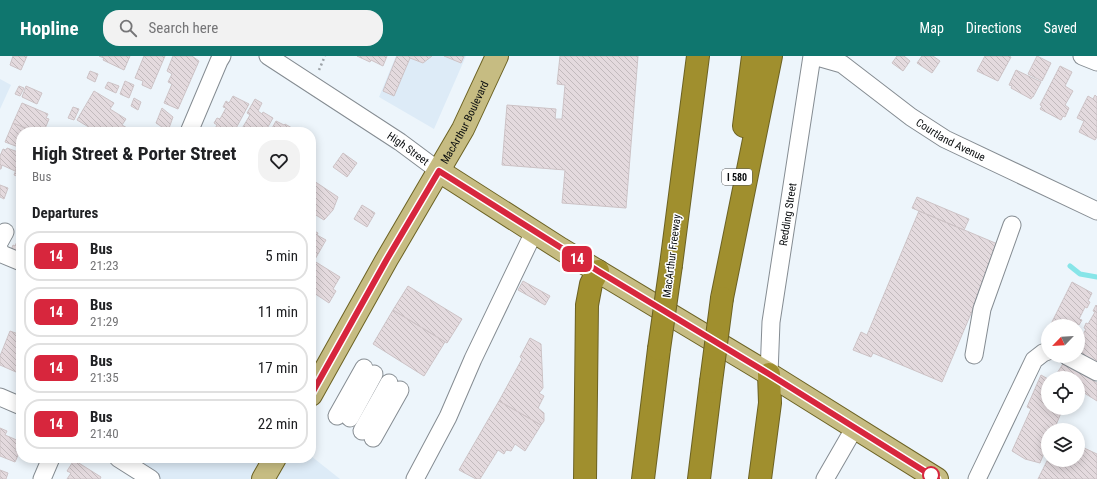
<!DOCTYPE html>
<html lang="en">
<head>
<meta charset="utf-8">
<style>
  body { margin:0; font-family:"Roboto Condensed",sans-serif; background:#f2f2f2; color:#202124; height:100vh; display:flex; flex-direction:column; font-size:15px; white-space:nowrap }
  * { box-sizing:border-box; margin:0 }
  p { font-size:13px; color:#757577 }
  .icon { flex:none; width:22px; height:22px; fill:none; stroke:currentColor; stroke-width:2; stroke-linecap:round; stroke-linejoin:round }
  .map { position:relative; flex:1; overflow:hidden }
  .details { position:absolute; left:16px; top:71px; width:300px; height:336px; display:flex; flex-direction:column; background:#fff; border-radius:16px; box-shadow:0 2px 10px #0003 }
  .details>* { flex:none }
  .badge { padding:0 8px; border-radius:6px; font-size:14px; line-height:26px }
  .needle { width:26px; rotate:245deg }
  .fabs { position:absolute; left:1041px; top:263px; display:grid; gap:8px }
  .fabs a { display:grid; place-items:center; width:44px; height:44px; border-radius:50%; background:#fff; box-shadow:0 2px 10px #0003; font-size:20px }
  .map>.badge { position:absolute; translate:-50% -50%; box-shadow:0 0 0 2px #fff }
  h2 { padding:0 16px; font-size:15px; line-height:36px }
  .round { display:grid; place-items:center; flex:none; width:42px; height:42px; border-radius:16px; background:#f2f2f2 }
  .head { display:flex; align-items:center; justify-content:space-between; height:68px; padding:0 16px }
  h1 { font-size:19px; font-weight:700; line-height:30px }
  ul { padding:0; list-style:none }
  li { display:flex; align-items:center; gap:12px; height:50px; margin:0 8px 6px; padding:0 8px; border:2px solid #e0e0e0; border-radius:16px }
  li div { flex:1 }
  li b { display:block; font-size:15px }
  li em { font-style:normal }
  li .badge { min-width:44px; font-weight:700; text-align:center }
  header { display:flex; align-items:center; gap:24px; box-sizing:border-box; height:56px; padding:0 20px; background:#0f766e; color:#fff }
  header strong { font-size:19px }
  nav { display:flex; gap:22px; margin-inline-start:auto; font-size:14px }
  .search { width:280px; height:36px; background:#f2f2f2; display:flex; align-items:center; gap:10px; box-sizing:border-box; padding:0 14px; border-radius:16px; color:#757577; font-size:15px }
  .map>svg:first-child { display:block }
  .built { fill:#ddebf7 }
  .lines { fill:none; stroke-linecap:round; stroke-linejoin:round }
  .stream { stroke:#87e5e8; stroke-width:5 }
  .building { fill:url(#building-back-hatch); stroke:#cdc3c6 }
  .minor-casing { stroke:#858c92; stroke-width:19 }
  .major-casing { stroke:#6c6223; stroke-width:24 }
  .highway-casing { stroke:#6c6223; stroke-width:24 }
  .path { stroke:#9da3a8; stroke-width:2.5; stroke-dasharray:2 3; stroke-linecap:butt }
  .minor { stroke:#fff; stroke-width:17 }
  .major { stroke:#c6bc82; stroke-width:22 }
  .highway { stroke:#a08f2e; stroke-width:22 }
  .highway-bridge-casing { stroke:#6c6223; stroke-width:24; stroke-linecap:butt }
  .highway-bridge { stroke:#a08f2e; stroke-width:22 }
  .line-casing { stroke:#fff; stroke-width:9 }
  .line { stroke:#d7263d; stroke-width:6 }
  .stop-dot { fill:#fff; stroke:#d7263d; stroke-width:2 }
  .labels { text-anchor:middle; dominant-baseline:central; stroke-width:3; stroke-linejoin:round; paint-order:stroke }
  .shield { fill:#fff; stroke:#545657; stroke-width:1 }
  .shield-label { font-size:10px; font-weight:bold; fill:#0a0d0f }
  .street-label { font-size:11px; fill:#0a0d0f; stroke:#fff }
</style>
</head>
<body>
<header>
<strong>Hopline</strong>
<div class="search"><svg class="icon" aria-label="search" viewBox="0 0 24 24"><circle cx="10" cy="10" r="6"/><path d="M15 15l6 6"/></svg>Search here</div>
<nav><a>Map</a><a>Directions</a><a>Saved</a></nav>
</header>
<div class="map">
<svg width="1097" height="423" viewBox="0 0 1097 423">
  <defs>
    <pattern id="building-back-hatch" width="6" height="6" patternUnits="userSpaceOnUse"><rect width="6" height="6" fill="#e4dade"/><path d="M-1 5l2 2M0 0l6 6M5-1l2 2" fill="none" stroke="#c2babd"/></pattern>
  </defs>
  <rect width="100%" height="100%" fill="#edf5fb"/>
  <!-- built -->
  <path class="built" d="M396,0H466L434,73L379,41Z
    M0,23L11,29L0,53Z
    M311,400L340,423H134L146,402H311Z"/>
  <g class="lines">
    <!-- stream -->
    <path class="stream" d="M1070,210L1080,218L1097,221"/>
  </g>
  <!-- building -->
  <path class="building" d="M13,0H27L21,14L10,9Z
    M99,0H130L124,14L103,4L104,2Z
    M144,0H165L151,33L142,29L143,25L135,22Z
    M173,0H192L199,5L178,53L164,47L172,28L168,26L172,18L167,15Z
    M357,0H387L383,10L371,4L370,6Z
    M397,0H432L423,7L410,2L394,40L383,35Z
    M444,0H464L461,7Z
    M560,0H638L626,152L562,147L565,114L502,109L507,49L556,53L555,63H562L565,29L557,28Z
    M897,0H904L910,5L903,15L892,7Z
    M922,0H933L940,5L932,17L917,7Z
    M985,0H1009L1011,1L998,25L977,15Z
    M1037,0L1051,7L1042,25L1028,18Z
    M1060,10L1072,16L1065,30L1073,35L1065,49L1069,52L1065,61L1063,60L1061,64L1040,53L1042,50L1040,49Z
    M1016,14L1041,26L1033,41H1032L1031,43L1011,32L1012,30L1009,29Z
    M90,15L98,18L95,26L87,22Z
    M125,25L134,29L129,42L120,38Z
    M108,26L119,30L116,37L105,32Z
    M19,30L24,32L20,40L15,38Z
    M26,30L42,37L37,48L22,41Z
    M94,35L114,47L110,53L126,63L122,69L134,76H97L77,64Z
    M1095,39L1097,41V81L1095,84L1079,76L1084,65L1077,62L1088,40L1093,43Z
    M233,40L249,48L234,76H213L217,69L214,67L217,62L220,63L226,52L223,51L226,45L229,47Z
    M134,42L141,46L138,54L131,50Z
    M255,43L262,47L258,55L262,58L263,56L273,62L265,76H240L250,59L247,57Z
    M22,47L48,58L46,62L49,63L44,75L41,74L40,76H35L13,67Z
    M73,51L79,53L74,64L68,62Z
    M162,52L173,61L168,75L156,67Z
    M276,65L284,69L285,68L292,72L290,75L292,76H270Z
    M13,67L35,76H21V92L5,86Z
    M7,92L18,96L17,99L21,100L15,115L2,109L1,113H0V100L3,93L6,94Z
    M343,97L357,107L347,121L333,111Z
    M21,101V117L19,121L14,119Z
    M311,123L338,141L333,154L324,164L311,156Z
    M0,129L8,132L4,143L0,141Z
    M917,141L969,163L964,174L912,152Z
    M362,149L375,157L367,171L354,163Z
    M919,155L1000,189L942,326L873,297L871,301L853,294L861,276L867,279Z
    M311,173L318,177L317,179L326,184L314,205L311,203Z
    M21,176V201L10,197L13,189L15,190Z
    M311,203L340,221L333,233L336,235L329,247L311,235Z
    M523,225L550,240L545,249L518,234Z
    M1072,226L1092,237L1088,245L1090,246L1087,252L1085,251L1079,263L1082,264L1079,269L1077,268L1076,270H1050Z
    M408,230L462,263L447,287L393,254Z
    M1096,249L1097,250V309L1078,299V283L1079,281L1081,282L1086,273L1084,272L1086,267L1088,268L1095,256L1093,255Z
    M393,254L445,286L424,320L373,288Z
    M10,275L21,279V305L16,316L0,309V300Z
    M530,282L541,288L543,332L539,337L544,340L538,352L544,357V365L541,369L499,345L522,303L520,301Z
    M1064,306L1097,327V345L1078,333V322H1060L1056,319Z
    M1041,319L1048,323V352H1063L1054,374H1048V387L1040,407L1025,403L1012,395L1031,353L1027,351Z
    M499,345L541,369L525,395L515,388L511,395L506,394L504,398L498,394L480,423H476L459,414Z
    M0,372L7,375L5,379L19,385L15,395L19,397L15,406L0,400Z
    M1078,385L1084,388L1082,391L1097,398V423H1038L1048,403V404L1058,407L1060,404H1078Z
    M74,404L101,421L100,423H67L71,417L67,415Z
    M0,414L8,417L6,423H0Z"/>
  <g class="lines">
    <defs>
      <g id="minor">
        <path id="s1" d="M268,0L400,86L439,115"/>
        <path id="s2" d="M814,0L842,8L911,61L945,83L1097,155"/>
        <path d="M1082,0L1097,6"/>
        <path d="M189,76L219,5L222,0"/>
        <path d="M0,185L5,176"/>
        <path d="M0,195L2,198L21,206"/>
        <path d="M974,299L982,253L1012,169"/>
        <path d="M1067,300L1097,316"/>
        <path id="s3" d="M769,318L771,266L812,0"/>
        <path d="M0,341L21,350"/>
        <path d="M337,360L364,312"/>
        <path d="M350,362L374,318"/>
        <path d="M362,375L389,327"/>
        <path d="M373,382L400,334"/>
        <path d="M118,402L151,423"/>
        <path d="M42,423L51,402"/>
        <path d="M415,423L448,361L473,303L534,176"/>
        <path d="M825,423L855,371"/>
        <path d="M977,423L1034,304L1043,297L1048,295"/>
      </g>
      <g id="major">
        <path d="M439,115L561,193L769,318L937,423"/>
        <path id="s4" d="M311,339L387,203L463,73L497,0"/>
        <path d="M263,423L275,402"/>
      </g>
      <path id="highway" d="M744,70L753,0
        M671,209L698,0
        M722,242L771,0
        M585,423L587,249L591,228L598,215
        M643,423L659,293
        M699,423L711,326
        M760,423L770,347L769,318"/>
    </defs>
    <!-- minor casing -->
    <use href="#minor" class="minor-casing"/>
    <!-- major casing -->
    <use href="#major" class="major-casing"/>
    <!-- highway casing -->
    <use href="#highway" class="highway-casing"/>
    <!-- path -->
    <path class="path" d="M319,14L325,0"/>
    <!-- minor -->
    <use href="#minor" class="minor"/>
    <!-- major -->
    <use href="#major" class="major"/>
    <!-- highway -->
    <use href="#highway" class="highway"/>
    <defs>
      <path id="highway-bridge" d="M659,293L671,209
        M711,326L722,242"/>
    </defs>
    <!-- highway-bridge casing -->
    <use href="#highway-bridge" class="highway-bridge-casing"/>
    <!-- highway-bridge -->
    <use href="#highway-bridge" class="highway-bridge"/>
  </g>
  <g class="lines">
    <defs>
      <path id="line" d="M311,339L387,203L439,115L598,215L769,318L937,423"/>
    </defs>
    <!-- line casing -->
    <use href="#line" class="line-casing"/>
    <!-- line -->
    <use href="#line" class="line"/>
  </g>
  <!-- markers -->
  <circle class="stop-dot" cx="931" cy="419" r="8"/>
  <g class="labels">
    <!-- shield labels -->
    <rect class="shield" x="722" y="113" width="30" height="16" rx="3"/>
    <g class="shield-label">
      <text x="737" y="121">I 580</text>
    </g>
    <!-- street labels -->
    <g class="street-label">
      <text stroke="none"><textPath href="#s4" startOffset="313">MacArthur Boulevard</textPath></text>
      <text stroke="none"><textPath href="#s2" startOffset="162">Courtland Avenue</textPath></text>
      <text stroke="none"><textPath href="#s1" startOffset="168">High Street</textPath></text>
      <text stroke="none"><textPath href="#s3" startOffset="161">Redding Street</textPath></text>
      <text transform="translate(672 200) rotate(-83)">MacArthur Freeway</text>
    </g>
  </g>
</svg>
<div class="fabs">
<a><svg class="needle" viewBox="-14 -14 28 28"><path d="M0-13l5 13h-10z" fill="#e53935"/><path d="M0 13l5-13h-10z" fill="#757577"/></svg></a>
<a><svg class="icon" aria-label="locate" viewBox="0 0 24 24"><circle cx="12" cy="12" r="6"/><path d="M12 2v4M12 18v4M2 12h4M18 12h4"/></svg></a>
<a><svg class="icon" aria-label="layers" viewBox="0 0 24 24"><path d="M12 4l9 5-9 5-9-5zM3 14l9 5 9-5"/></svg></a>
</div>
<b class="badge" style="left:577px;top:203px;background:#d7263d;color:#fff">14</b>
<section class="details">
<div class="head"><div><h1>High Street &amp; Porter Street</h1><p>Bus</p></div><a class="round"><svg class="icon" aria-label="heart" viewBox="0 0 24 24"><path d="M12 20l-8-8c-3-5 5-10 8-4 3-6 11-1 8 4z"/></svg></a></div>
<h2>Departures</h2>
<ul>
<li><span class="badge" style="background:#d7263d;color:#fff">14</span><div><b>Bus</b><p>21:23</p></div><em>5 min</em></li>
<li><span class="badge" style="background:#d7263d;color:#fff">14</span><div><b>Bus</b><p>21:29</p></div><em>11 min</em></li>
<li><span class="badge" style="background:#d7263d;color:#fff">14</span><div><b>Bus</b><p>21:35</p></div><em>17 min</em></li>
<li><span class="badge" style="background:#d7263d;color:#fff">14</span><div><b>Bus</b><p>21:40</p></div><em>22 min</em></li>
</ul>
</section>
</div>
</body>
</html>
